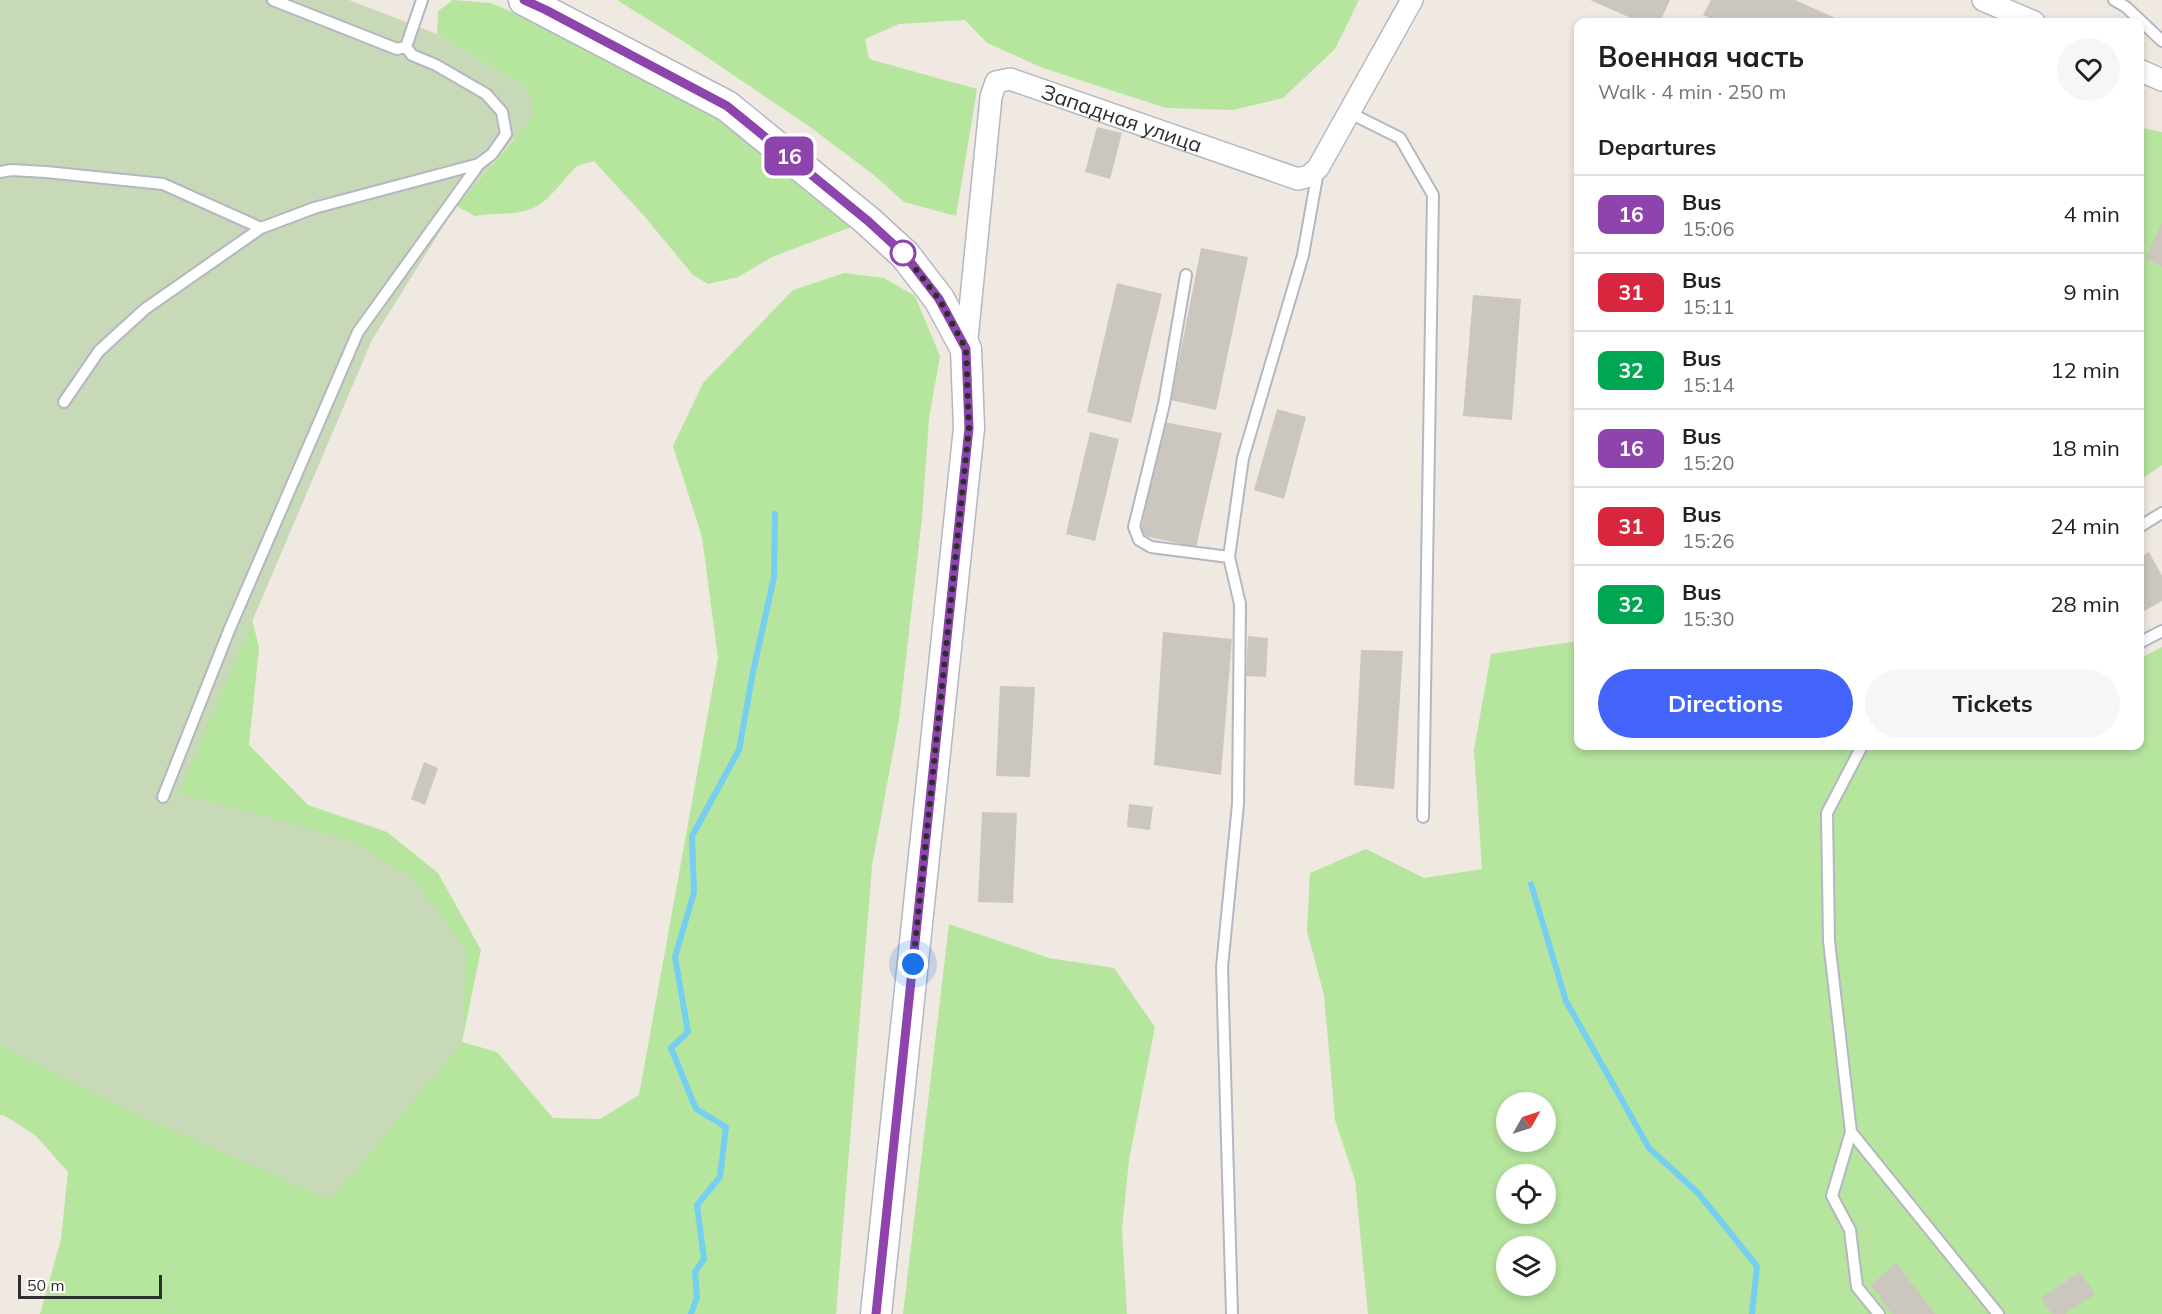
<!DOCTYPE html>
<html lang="en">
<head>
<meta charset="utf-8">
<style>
  body { margin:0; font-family:Mulish,sans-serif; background:#f6f6f6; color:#202124; height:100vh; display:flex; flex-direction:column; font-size:22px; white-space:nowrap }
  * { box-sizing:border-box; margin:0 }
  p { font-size:20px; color:#757577 }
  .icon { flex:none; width:33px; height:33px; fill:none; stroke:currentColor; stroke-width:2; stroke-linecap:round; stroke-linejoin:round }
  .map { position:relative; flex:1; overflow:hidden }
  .side { position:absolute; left:1574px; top:18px; width:570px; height:732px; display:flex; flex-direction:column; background:#fff; border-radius:12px; box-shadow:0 3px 9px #0003 }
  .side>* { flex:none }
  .badge { padding:0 12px; border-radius:9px; font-size:21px; line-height:39px }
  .needle { width:39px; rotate:51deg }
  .buttons { position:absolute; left:1496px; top:1092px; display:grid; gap:12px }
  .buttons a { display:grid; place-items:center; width:60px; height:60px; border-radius:50%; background:#fff; box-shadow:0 3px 9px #0003; font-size:30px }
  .scale { position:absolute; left:18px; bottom:15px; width:144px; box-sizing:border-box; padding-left:6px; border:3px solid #2e2e2e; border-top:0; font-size:16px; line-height:21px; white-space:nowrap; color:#2e2e2e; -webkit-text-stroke:4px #fff; paint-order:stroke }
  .you { position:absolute; width:30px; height:30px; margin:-15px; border:4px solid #fff; border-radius:50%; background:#1a73e8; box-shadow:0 0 0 9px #1a73e833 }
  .map>.badge { position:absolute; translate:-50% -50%; box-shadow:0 0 0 3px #fff }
  h2 { padding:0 24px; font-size:22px; line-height:54px }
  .round { display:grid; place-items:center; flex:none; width:63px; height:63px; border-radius:32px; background:#f6f6f6 }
  .headline { display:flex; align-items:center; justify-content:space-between; height:102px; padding:0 24px }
  h1 { font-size:28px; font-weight:700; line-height:45px }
  .primary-button { display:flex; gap:12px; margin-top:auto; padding:12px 24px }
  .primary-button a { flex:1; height:69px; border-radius:36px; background:#4264fb; color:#fff; font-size:24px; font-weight:700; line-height:69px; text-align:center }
  .primary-button a+a { background:#f6f6f6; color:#202124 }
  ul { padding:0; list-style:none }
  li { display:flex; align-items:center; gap:18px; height:78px; padding:0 24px; border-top:2px solid #e0e0e0 }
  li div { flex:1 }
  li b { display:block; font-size:22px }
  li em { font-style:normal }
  li .badge { min-width:66px; font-weight:700; text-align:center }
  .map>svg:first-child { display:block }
  .green { fill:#b6e59e; fill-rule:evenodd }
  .cemetery { fill:#c8d9b8 }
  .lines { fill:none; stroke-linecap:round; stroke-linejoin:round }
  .stream { stroke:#75cff0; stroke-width:6 }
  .building { fill:#cbc7bf }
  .lane-casing { stroke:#b4b7c1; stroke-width:14 }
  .street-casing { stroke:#b4b7c1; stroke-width:24 }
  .secondary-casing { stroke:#b4b7c1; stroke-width:33 }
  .lane { stroke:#fff; stroke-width:10 }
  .street { stroke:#fff; stroke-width:21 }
  .secondary { stroke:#fff; stroke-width:30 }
  .line-casing { stroke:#fff; stroke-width:14 }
  .line { stroke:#8e44ad; stroke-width:9 }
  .walk { stroke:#2e2e2e; stroke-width:6; stroke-dasharray:0 10.8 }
  .stop-dot { fill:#fff; stroke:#8e44ad; stroke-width:3 }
  .labels { text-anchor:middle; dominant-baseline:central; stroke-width:4.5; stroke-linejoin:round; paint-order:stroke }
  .street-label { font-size:21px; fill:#2e2e2e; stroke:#fff }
</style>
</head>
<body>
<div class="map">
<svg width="2162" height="1314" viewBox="0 0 2162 1314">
  <rect width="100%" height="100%" fill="#efe9e1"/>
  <!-- green -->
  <path class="green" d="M0,0L239,564L259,648L249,745L308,805L387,832L438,873L481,950L462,1042L497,1052L553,1118L600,1119L639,1095L718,658L702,537L673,446L703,383L793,290L844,273L884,278L915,296L940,356L929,419L922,518L899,720L872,866L836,1314H40L61,1239L68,1172L35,1135L5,1116L0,1115Z
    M453,0L491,3L602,51L673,90L728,124L851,227L772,257L738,277L708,284L693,275L645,217L594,161C588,163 580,164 576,167C563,179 554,195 539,205C519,217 497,212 475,216L456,206L514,140L526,87L437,34L438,11Z
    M617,0H1359L1335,49L1283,98L1233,110L1166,108L1043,68L987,43L965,20L899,24L865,39L869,59L977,89L956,216L904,202L874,175L810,127L689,45Z
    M2139,127L2162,132V465L2139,481Z
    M1578,641V746H2139V659L2162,647V1314H1368L1355,1180L1335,1120L1324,995L1307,931L1310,873L1366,849L1424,878L1482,869L1474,750L1491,654ZM1506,1102H1545V1142H1506ZM1506,1174H1545V1214H1506ZM1506,1246H1545V1286H1506Z
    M949,924L1049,958L1114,968L1155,1027L1129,1160L1122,1229L1127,1314H903Z"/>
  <!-- cemetery -->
  <path class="cemetery" d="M0,0H349L437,34L526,87L534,100L531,119L456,206L372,340L179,793L346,839L412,877L466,950L462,1042L331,1200L136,1114L0,1045Z"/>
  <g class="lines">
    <!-- stream -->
    <path class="stream" d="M1531,884L1566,1001L1649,1148L1698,1193L1757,1266L1752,1314
      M691,1314L697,1297L695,1272L704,1259L697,1205L720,1177L726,1127L696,1109L671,1048L688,1032L675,957L694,892L692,836L739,750L753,672L774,577L775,514"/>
  </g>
  <!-- building -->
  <path class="building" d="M1590,0H1670L1660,22H1640Z
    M1711,0H1795L1844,22H1719L1703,15Z
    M1097,127L1122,133L1110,179L1085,172Z
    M2162,223V267L2145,258Z
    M1201,248L1248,257L1216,410L1171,400Z
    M1117,283L1162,294L1131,423L1087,412Z
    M1473,295L1521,299L1512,420L1463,416Z
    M1277,409L1306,417L1284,499L1254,490Z
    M1164,422L1222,433L1196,547L1140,535Z
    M1090,432L1119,439L1095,541L1066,534Z
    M2149,552L2162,576V601L2139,614V558Z
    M1163,632L1232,639L1221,775L1154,765Z
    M1248,636L1268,638L1266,677L1246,676Z
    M1361,650L1403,651L1394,789L1354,785Z
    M1000,686L1035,687L1030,777L996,776Z
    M424,762L438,768L425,805L411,799Z
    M1129,804L1153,807L1150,830L1127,827Z
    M982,812L1017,813L1013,903L978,902Z
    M1896,1263L1935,1314H1892L1871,1285Z
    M2080,1272L2095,1294L2065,1314H2052L2041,1298Z"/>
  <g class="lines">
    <defs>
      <path id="lane" d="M273,0L397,49L406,47L422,0
        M2114,0L2126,7L2162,41
        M1348,112L1400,138L1433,195L1423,817
        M0,172L11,170L46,172L163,184L261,228
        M1186,275L1164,404L1134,527L1139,540L1151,547L1229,557
        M64,402L99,351L145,309L261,228L314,208L479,164L492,154L506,134L502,112L486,94L436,65L412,55L406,47
        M2139,527L2162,513
        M2139,643L2162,631
        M1862,746L1827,813L1829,941L1851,1132L1998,1314
        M163,797L230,628L358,332L479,164
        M1851,1132L1832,1196L1850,1230L1857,1287L1879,1314
        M1232,1314L1222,967L1238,804L1240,604L1229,557L1243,458L1303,255L1318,171"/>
      <g id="street">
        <path d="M1983,0L2034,22"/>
        <path d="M2139,70L2162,80"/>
        <path id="s1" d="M966,349L991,97L996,82L1010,79L1298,179L1309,176L1318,168L1412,0"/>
      </g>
      <path id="secondary" d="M524,0L727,106L868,221L905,255L939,299L966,349L969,428L876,1314"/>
    </defs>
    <!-- lane casing -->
    <use href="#lane" class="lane-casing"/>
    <!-- street casing -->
    <use href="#street" class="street-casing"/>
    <!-- secondary casing -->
    <use href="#secondary" class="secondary-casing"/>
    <!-- lane -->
    <use href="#lane" class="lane"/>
    <!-- street -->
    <use href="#street" class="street"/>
    <!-- secondary -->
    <use href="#secondary" class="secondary"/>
  </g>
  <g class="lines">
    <defs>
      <path id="line" d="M524,0L546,10L727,106L868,221L905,255L939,299L966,349L969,428L876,1314"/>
    </defs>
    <!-- line casing -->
    <use href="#line" class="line-casing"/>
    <!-- line -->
    <use href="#line" class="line"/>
    <!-- walk -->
    <path class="walk" d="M903,253L939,299L966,349L969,428L913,964"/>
  </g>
  <!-- markers -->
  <circle class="stop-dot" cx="903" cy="253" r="12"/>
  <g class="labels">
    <!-- street labels -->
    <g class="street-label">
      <text stroke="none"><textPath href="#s1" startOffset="402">Западная улица</textPath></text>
    </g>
  </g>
</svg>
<div class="buttons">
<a><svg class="needle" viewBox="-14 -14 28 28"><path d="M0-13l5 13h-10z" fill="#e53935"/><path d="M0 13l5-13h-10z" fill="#757577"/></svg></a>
<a><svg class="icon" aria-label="locate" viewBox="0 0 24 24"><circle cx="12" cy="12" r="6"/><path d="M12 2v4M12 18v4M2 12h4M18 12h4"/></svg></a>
<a><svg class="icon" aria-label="layers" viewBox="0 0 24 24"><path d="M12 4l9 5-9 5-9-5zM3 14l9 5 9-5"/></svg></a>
</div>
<div class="scale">50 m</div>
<div class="you" style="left:913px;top:964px"></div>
<b class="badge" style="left:789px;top:156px;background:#8e44ad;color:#fff">16</b>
<section class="side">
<div class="headline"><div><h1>Военная часть</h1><p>Walk · 4 min · 250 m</p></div><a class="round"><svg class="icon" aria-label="heart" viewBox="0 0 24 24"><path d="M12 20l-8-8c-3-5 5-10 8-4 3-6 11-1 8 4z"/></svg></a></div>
<h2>Departures</h2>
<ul>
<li><span class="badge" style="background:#8e44ad;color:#fff">16</span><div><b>Bus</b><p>15:06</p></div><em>4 min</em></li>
<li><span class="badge" style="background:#d7263d;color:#fff">31</span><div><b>Bus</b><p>15:11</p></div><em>9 min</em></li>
<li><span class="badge" style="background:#00a651;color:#fff">32</span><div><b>Bus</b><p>15:14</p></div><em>12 min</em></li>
<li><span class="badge" style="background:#8e44ad;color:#fff">16</span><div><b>Bus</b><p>15:20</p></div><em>18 min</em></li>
<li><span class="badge" style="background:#d7263d;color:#fff">31</span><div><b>Bus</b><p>15:26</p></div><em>24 min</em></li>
<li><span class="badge" style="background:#00a651;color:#fff">32</span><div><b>Bus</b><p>15:30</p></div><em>28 min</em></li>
</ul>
<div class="primary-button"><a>Directions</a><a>Tickets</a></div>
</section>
</div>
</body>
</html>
